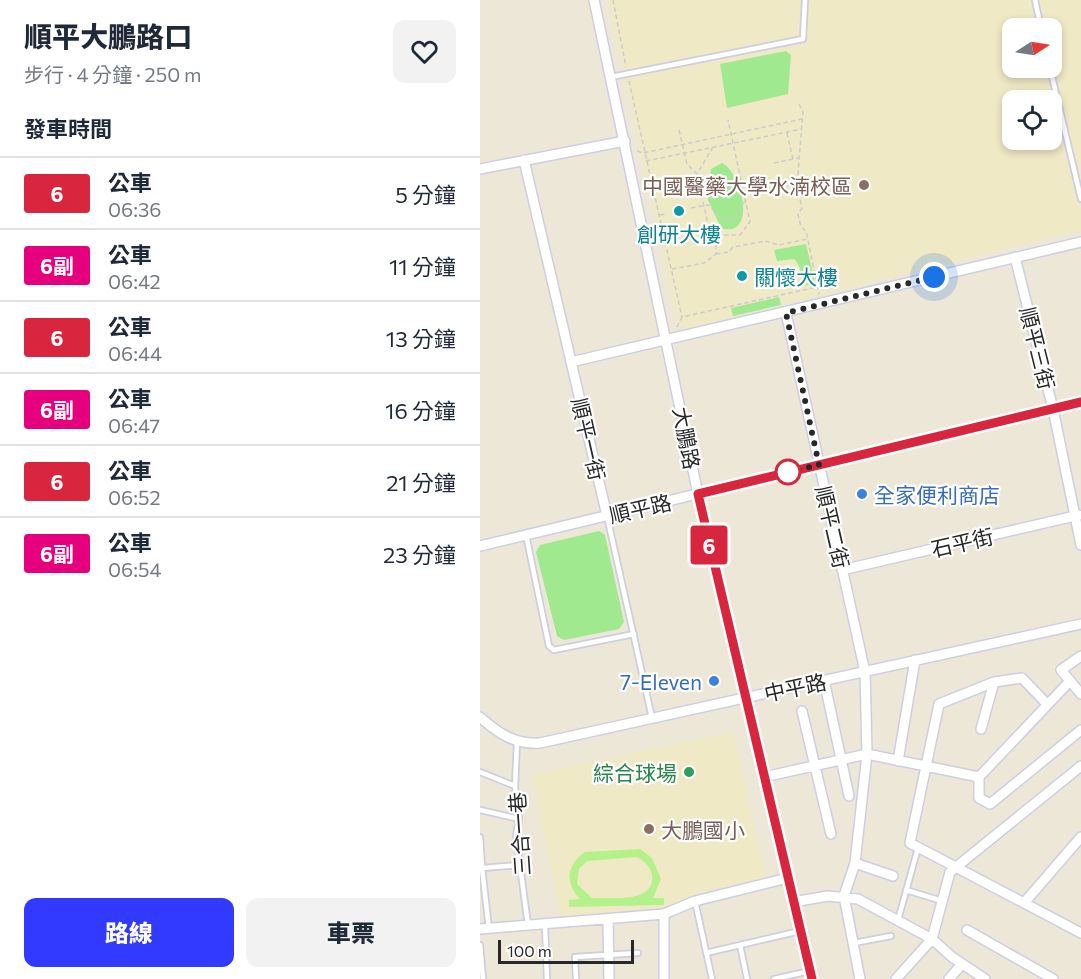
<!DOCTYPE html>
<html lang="zh-TW">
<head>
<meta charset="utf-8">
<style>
  body { margin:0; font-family:Commissioner,"Noto Sans TC",sans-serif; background:#f2f2f3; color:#1f2937; height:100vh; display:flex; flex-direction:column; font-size:22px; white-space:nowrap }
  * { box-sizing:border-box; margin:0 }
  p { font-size:20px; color:#747a83 }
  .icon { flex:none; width:33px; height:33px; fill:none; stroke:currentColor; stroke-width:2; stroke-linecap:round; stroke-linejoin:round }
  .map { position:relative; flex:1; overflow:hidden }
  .drawer { display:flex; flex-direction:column; background:#fff; width:480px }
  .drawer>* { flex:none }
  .badge { padding:0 12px; border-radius:4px; font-size:21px; line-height:39px }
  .needle { width:39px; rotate:78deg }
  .tools { position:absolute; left:522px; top:18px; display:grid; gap:12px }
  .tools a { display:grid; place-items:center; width:60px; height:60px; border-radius:12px; background:#fff; box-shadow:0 3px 9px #0003; font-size:30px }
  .scale { position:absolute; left:18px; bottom:15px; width:136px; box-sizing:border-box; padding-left:6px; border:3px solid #282828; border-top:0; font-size:16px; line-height:21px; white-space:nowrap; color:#282828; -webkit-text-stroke:4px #fff; paint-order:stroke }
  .you { position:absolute; width:30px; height:30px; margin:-15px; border:4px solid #fff; border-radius:50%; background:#1a73e8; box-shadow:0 0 0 9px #1a73e833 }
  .map>.badge { position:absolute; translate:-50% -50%; box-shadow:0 0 0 3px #fff }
  h2 { padding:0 24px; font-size:22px; line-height:54px }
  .round { display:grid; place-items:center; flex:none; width:63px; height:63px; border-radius:12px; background:#f2f2f3 }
  .summary { display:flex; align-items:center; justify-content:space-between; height:102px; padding:0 24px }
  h1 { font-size:28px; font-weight:800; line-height:45px }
  .button { display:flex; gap:12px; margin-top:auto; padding:12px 24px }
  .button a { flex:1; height:69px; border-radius:12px; background:#333aff; color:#fff; font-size:24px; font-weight:800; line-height:69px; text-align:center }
  .button a+a { background:#f2f2f3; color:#1f2937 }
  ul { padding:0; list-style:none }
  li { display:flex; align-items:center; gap:18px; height:72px; padding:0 24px; border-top:2px solid #e0e1e3 }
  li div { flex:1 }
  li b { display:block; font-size:22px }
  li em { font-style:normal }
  li .badge { min-width:66px; font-weight:700; text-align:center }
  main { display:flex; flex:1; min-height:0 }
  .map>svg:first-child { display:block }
  .education { fill:#f0e9c6; fill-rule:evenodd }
  .green { fill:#a0e98f }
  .pitch { fill:#b5f18a; fill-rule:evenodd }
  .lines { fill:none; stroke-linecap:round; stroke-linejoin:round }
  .lane-casing { stroke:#cecee3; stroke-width:8 }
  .street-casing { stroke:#cecee3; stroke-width:12 }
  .path { stroke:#cbcbcb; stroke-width:1.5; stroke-dasharray:4.5 3; stroke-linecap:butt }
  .lane { stroke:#fff; stroke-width:4.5 }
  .street { stroke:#fff; stroke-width:9 }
  .line-casing { stroke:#fff; stroke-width:14 }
  .line { stroke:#d7263d; stroke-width:9 }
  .walk { stroke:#282828; stroke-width:6; stroke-dasharray:0 10.8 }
  .education-dot { fill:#8d6e63; stroke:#fff; stroke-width:2 }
  .culture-dot { fill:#0f9aa8; stroke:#fff; stroke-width:2 }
  .stop-dot { fill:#fff; stroke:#d7263d; stroke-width:3 }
  .shop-dot { fill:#3f7fe0; stroke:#fff; stroke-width:2 }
  .leisure-dot { fill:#2e9e5b; stroke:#fff; stroke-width:2 }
  .labels { text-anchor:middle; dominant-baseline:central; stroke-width:4.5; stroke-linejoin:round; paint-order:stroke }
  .education-label { font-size:21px; fill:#785e54; stroke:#fff; text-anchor:end }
  .culture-label { font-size:21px; fill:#0d838f; stroke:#fff }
  .street-label { font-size:21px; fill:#282828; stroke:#fff }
  .shop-label { font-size:21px; fill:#366cbe; stroke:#fff; text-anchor:start }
  .leisure-label { font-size:21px; fill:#27864d; stroke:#fff; text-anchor:end }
</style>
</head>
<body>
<main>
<section class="drawer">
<div class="summary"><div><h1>順平大鵬路口</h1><p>步行 · 4 分鐘 · 250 m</p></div><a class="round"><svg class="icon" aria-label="heart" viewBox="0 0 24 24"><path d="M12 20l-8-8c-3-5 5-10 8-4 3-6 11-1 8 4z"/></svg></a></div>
<h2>發車時間</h2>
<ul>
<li><span class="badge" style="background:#d7263d;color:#fff">6</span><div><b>公車</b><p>06:36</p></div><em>5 分鐘</em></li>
<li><span class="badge" style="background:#e6007e;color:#fff">6副</span><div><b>公車</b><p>06:42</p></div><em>11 分鐘</em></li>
<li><span class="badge" style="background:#d7263d;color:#fff">6</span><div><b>公車</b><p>06:44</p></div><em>13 分鐘</em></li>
<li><span class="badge" style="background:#e6007e;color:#fff">6副</span><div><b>公車</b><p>06:47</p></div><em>16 分鐘</em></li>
<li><span class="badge" style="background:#d7263d;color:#fff">6</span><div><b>公車</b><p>06:52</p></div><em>21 分鐘</em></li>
<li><span class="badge" style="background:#e6007e;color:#fff">6副</span><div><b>公車</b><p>06:54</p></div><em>23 分鐘</em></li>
</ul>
<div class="button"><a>路線</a><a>車票</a></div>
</section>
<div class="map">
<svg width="601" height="979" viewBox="0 0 601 979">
  <rect width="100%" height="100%" fill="#ede7d8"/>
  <!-- education -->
  <path class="education" d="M128,0H601V230L206,328L196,319ZM532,28H572V68H532ZM532,100H572V140H532Z
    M253,732L287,883L187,909L81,917L52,774Z"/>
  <!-- green -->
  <path class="green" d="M306,51L311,55L308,94L247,108L240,64Z
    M242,163C263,173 277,239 241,228L228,200L231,169Z
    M326,244L335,283L319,287C324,277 321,266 314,259L297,261L294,250Z
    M299,297L301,305L253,316L251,308Z
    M119,531L125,535L144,622L139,629L84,640L77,636L56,552L60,545Z"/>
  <!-- pitch -->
  <path class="pitch" d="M160,849L172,858L181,879L173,898H184V905L89,907V900L100,899C85,883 86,865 105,852ZM157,857C165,862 170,866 172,875C176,904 130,897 112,898L97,884L99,869L107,861Z"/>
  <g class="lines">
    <defs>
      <path id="lane" d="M555,0L561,28
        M570,68L601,199
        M131,77L323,39L325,0
        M127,516L172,718
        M46,535L69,646L74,650L154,634
        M37,742L35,786L39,819L36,836L48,925
        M0,772L35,786
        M0,810L39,819
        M0,837L2,868L40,865
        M2,868L9,929
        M426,890L462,901
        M215,901L232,979
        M418,920L438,848
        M65,925L67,979
        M374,943L411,936
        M0,945L3,979
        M260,945L267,979
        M226,953L320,931
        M96,979L95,957L158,953
        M294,979L330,971"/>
      <path id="street" d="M114,0L218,494L332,979
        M44,160L127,516
        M0,169L145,141
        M535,257L573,409L601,545
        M306,313L385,672L387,754L375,863
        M91,362L601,242
        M0,546L601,402
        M362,570L599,515
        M601,656L581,670L601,694
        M344,680L369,796
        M566,703L542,678L514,682L459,704L430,843L601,933
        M322,711L351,834
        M0,717C18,733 35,745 60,743L601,624
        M501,729L514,682
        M418,761L435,660
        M284,777L387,754L499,777
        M499,777V798L510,804L601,730
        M499,777L590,681
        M313,902L348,896L378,899L452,939L472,957L505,979
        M544,903L601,837
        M128,919L129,979
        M0,929L184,914L215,901L308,878
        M487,930L573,979
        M184,979V914
        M380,979L364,896L375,863L413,876
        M416,979L452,939L470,872L601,766
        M469,979L482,964"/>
    </defs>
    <!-- lane casing -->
    <use href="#lane" class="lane-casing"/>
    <!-- street casing -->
    <use href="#street" class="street-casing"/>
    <!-- path -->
    <path class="path" d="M133,0L146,67
      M149,81L202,317
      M319,104L323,112L317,185L322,208L318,214L321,227L326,231L339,294
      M199,130L207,164L216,173
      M307,133L313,159
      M233,147L217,174L229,229L236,235H260L270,222L248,120
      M157,151L163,153L322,119
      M166,161L322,129
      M294,163L318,158
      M299,187L316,184
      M211,208L229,205L237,215L250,221L255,218L265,201
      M180,215L186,214
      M236,254L249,252L253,247L285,241L299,245L327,239
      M192,269L224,263L236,254V247L240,236
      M197,327L202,317L337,287"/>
    <!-- lane -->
    <use href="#lane" class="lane"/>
    <!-- street -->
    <use href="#street" class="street"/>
  </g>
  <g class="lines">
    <defs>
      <path id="line" d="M332,979L218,494L601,402"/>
    </defs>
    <!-- line casing -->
    <use href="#line" class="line-casing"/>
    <!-- line -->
    <use href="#line" class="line"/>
    <!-- walk -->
    <path class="walk" d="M308,472L339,465L306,313L454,277"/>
  </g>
  <!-- markers -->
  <g class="education-dot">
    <circle cx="384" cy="185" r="6"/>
    <circle cx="169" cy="829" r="6"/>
  </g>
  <g class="culture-dot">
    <circle cx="199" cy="211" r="6"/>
    <circle cx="262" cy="276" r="6"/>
  </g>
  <circle class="stop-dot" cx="308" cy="472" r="12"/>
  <g class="shop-dot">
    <circle cx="382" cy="494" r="6"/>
    <circle cx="234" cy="681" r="6"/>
  </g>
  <circle class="leisure-dot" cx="209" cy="772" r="6"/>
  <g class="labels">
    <!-- education labels -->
    <g class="education-label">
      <text x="372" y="185">中國醫藥大學水湳校區</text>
      <text x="181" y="829" text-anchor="start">大鵬國小</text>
    </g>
    <!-- culture labels -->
    <g class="culture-label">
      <text x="199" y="233">創研大樓</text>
      <text x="274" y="276" text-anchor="start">關懷大樓</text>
    </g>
    <!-- street labels -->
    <g class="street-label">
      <text transform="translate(558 348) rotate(76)">順平三街</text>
      <text transform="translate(207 438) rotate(79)">大鵬路</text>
      <text transform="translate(109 439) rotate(77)">順平一街</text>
      <text transform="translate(160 508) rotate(-13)">順平路</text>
      <text transform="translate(353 527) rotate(77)">順平二街</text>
      <text transform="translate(482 542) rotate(-13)">石平街</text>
      <text transform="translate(315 687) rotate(-12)">中平路</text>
      <text transform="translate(39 834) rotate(-94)">三合一巷</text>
    </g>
    <!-- shop labels -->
    <g class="shop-label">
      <text x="394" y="494">全家便利商店</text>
      <text x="222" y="681" text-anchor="end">7-Eleven</text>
    </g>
    <!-- leisure labels -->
    <g class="leisure-label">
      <text x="197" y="772">綜合球場</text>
    </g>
  </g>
</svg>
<div class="tools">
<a><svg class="needle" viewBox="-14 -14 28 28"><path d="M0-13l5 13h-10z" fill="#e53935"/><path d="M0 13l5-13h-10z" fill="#747a83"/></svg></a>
<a><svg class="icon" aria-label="locate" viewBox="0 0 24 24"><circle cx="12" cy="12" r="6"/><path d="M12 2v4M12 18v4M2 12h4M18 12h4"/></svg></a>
</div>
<div class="scale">100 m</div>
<div class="you" style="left:454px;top:277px"></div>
<b class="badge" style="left:229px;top:545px;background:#d7263d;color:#fff">6</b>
</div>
</main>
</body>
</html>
